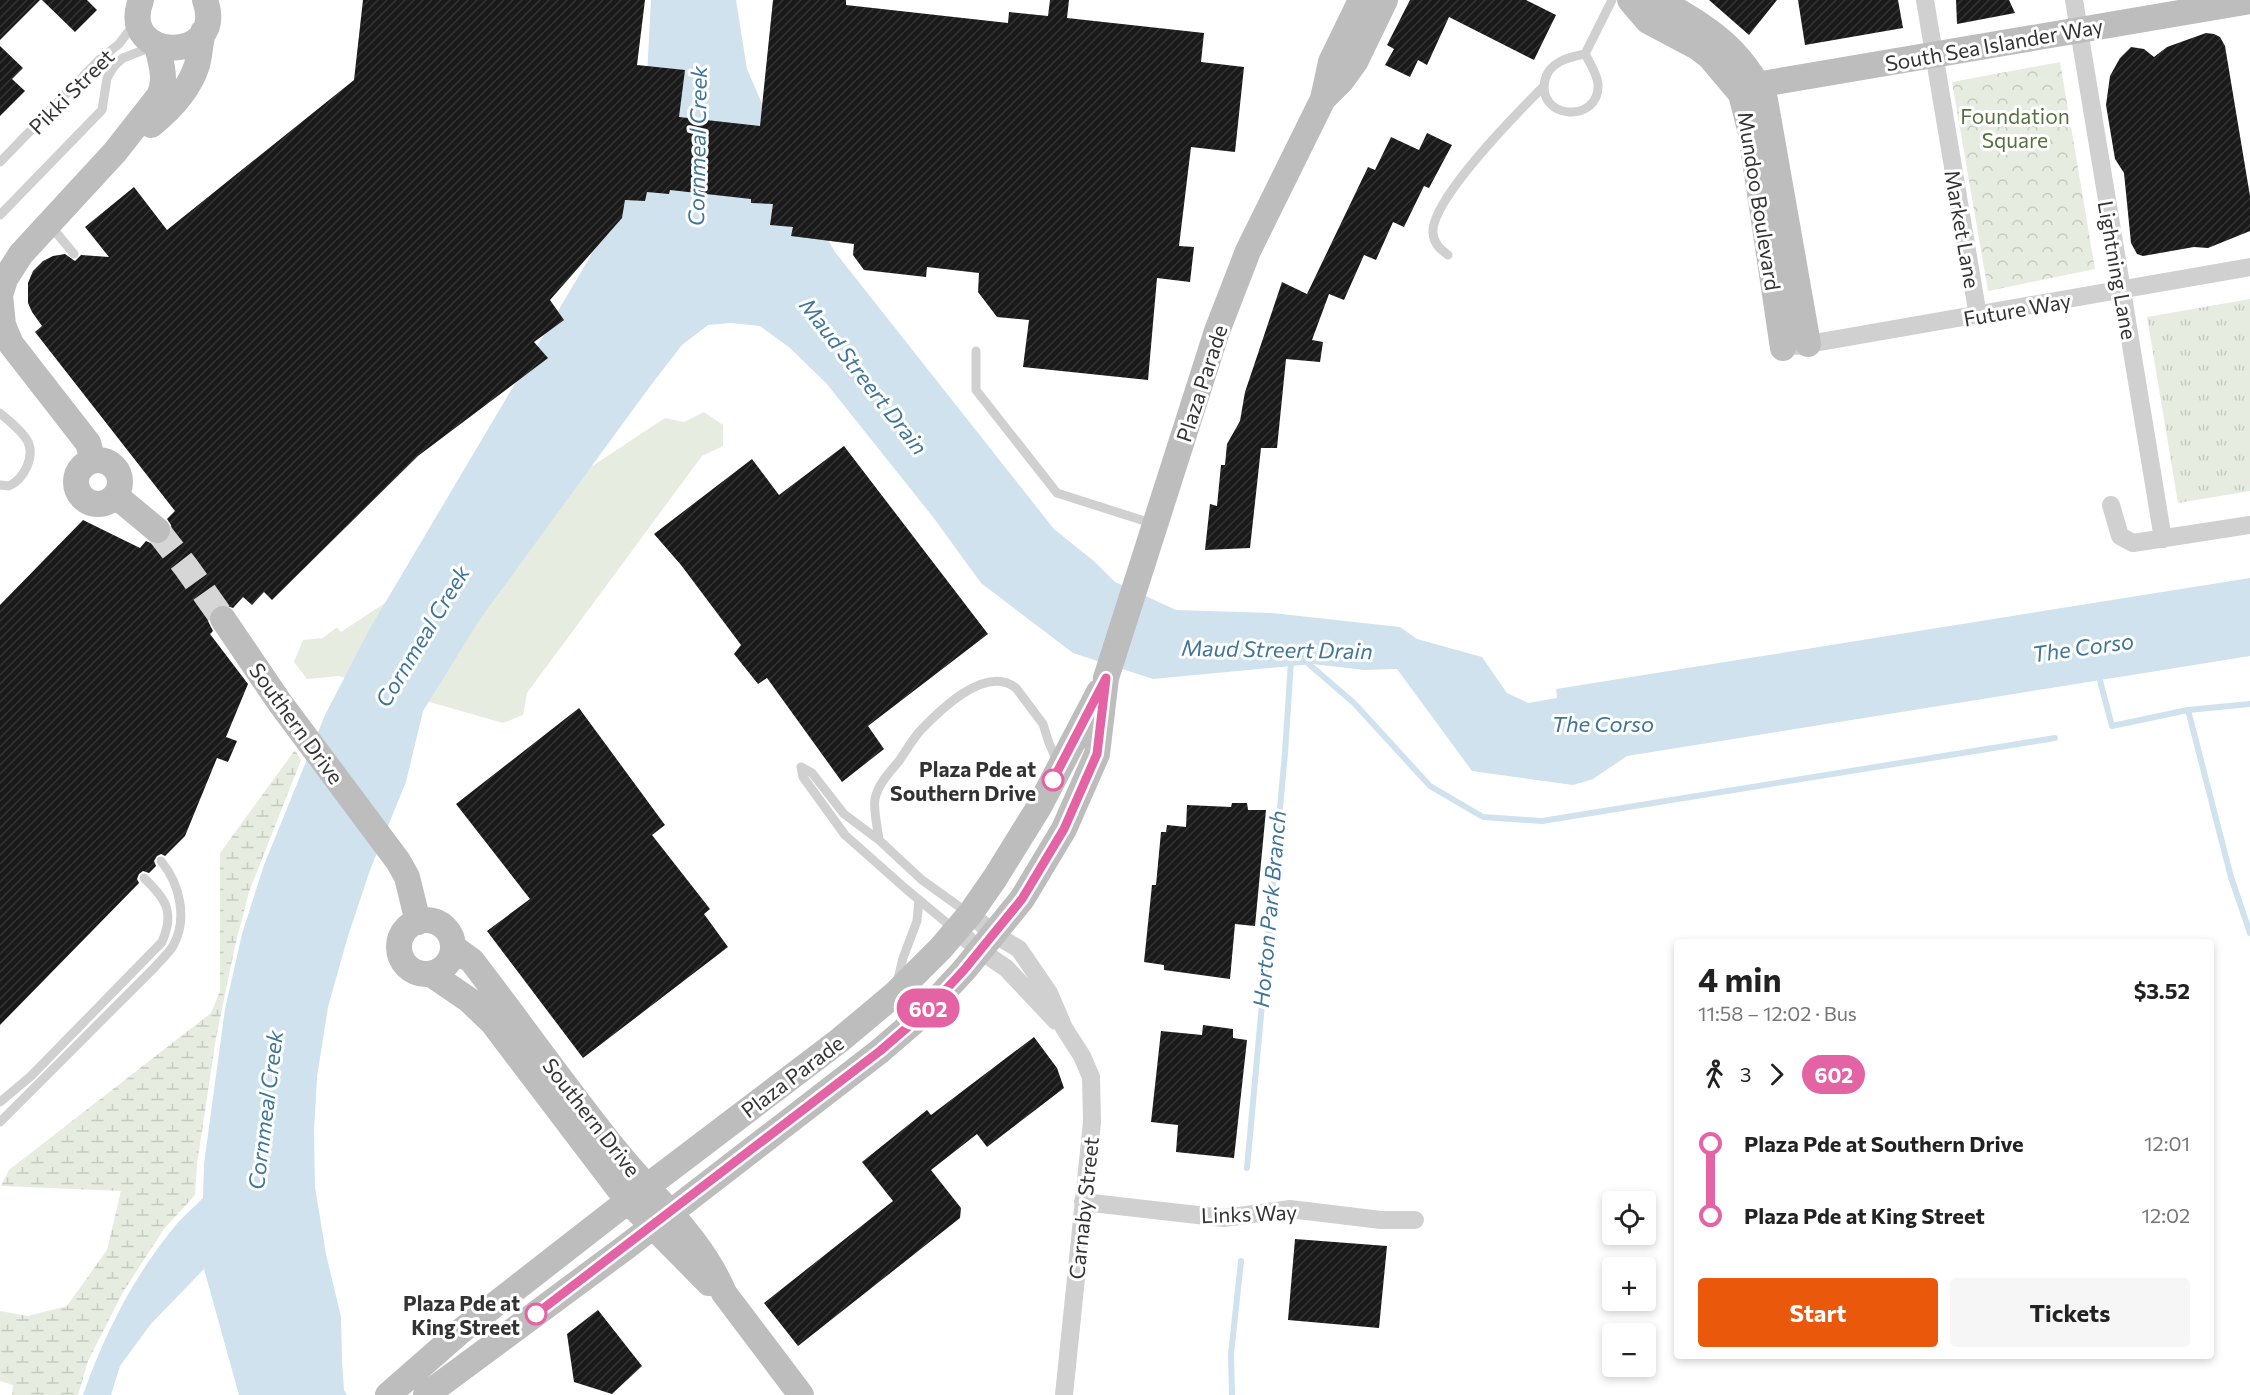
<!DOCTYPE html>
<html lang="en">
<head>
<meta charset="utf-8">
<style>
  body { margin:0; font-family:Commissioner,sans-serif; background:#f6f6f6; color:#222; height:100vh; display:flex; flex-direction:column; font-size:22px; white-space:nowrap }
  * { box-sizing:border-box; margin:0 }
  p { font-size:20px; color:#767676 }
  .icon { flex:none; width:33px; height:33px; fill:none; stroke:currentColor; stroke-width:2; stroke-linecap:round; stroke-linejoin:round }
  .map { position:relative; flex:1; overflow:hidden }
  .side { position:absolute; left:1674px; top:939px; width:540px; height:420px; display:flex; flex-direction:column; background:#fff; border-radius:6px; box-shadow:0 3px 9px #0003 }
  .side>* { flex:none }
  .badge { padding:0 12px; border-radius:20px; font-size:21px; line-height:39px }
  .buttons { position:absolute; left:1602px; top:1191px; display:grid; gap:12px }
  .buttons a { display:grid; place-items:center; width:54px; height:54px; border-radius:6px; background:#fff; box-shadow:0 3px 9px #0003; font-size:30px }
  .map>.badge { position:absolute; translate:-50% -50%; box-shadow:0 0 0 3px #fff }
  .legs { display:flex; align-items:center; gap:9px; height:66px; padding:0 24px; font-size:20px }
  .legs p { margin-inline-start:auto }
  .overview { display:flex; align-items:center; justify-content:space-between; height:102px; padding:0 24px }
  h1 { font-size:33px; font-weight:700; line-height:45px }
  .button { display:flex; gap:12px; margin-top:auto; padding:12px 24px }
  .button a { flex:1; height:69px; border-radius:6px; background:#ea580c; color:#fff; font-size:24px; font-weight:700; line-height:69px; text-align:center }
  .button a+a { background:#f6f6f6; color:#222 }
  ul { padding:0 24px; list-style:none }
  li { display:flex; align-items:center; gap:21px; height:72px; font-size:22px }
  li i { display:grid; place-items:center; width:9px; height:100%; margin:0 8px; background:currentColor }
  li i::after { content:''; width:15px; height:15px; margin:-8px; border:4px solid; border-radius:50%; background:#fff }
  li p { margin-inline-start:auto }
  li:first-child i { background:linear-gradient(#0000 50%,currentColor 0) }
  li:last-child i { background:linear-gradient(currentColor 50%,#0000 0) }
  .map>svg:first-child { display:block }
  .grass { fill:url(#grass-tufts) }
  .forest { fill:url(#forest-crowns) }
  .wetland { fill:url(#wetland-marsh) }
  .garden { fill:#e6ecdf }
  .water { fill:#cfe2ee }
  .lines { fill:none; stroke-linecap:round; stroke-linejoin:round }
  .stream { stroke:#cfe2ee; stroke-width:6 }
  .building { fill:url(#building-hatch) }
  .secondary-tunnel { stroke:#d6d6d6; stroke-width:26; stroke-dasharray:26 13; stroke-linecap:butt }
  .lane { stroke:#d0d0d0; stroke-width:9 }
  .street { stroke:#d0d0d0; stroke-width:18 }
  .secondary { stroke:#bdbdbd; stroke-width:26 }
  .line-1-casing { stroke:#fff; stroke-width:14 }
  .line-1 { stroke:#e463a4; stroke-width:9 }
  .stop-1-dot { fill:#fff; stroke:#e463a4; stroke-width:3 }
  .labels { text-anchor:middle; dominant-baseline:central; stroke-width:6; stroke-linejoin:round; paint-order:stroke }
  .street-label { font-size:21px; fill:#333; stroke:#fff }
  .park-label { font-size:21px; fill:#56703f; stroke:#fff }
  .stop-label { font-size:21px; font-weight:bold; fill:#333; stroke:#fff; text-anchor:end }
  .water-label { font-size:22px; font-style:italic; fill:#3f7597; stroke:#fff }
</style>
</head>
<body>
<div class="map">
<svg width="2250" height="1395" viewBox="0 0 2250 1395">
  <defs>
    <pattern id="grass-tufts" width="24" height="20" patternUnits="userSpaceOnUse" patternTransform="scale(1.5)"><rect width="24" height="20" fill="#e6ecdf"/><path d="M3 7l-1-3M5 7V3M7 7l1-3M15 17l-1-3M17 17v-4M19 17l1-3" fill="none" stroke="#c6cbc0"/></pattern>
    <pattern id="forest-crowns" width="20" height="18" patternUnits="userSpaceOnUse" patternTransform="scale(1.5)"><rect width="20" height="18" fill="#e6ecdf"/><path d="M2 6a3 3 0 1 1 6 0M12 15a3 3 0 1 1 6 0" fill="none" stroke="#c6cbc0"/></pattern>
    <pattern id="wetland-marsh" width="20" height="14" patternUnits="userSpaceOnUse" patternTransform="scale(1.5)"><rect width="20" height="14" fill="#e6ecdf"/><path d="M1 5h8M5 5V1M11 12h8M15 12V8" fill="none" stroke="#c6cbc0"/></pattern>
    <pattern id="building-hatch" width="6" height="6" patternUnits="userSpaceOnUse" patternTransform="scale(1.5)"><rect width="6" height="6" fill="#1a1a1a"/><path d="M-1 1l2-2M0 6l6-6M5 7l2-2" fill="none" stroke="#333"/></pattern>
  </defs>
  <rect width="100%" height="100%" fill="#fff"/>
  <!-- grass -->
  <path class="grass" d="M2250,299V491L2178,503L2147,317Z"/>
  <!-- forest -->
  <path class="forest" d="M2060,62L2095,269L1988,291L1952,82Z"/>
  <!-- wetland -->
  <path class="wetland" d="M295,750L301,760L249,892L235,946L216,1038L197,1164L195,1195L164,1229L123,1292L88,1361L78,1395H12L13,1385L0,1381V1311L28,1316L67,1306L107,1250L121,1191L1,1186L9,1170L211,1013L220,991V853Z"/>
  <!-- garden -->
  <path class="garden" d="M704,412L723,425V446L702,456L527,693L523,715L503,723L339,676L307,679L294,662L303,640L323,638L337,627L341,632L665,418L684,422Z"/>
  <!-- water -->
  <path class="water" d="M651,0H736L747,69L802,196L835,252L1054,529L1095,562L1115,582L1176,610L1272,613L1400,627L1417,639L1482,657L1507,693L1528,703L1557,698L1556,689L2250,578V656L1627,756L1593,779L1573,785L1472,771L1397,669L1364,670L1313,664L1153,679L1073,653L981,583L933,517L826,383L790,348L760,326L731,323L708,325L682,345L651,385L480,619L423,711L406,782L370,870L348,936L328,1007L317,1077L314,1130L315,1187L326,1254L341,1317L342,1360L344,1390L347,1395H239L204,1269L150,1325L120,1366L111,1395H83C103,1338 130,1283 168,1235C178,1221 191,1210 203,1198L204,1164L225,1009L242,934L264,865L325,715L369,630L590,257L638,149L646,94Z"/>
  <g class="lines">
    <!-- stream -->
    <path class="stream" d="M1304,660L1354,703L1430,786L1483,817L1542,821L2055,738
      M2098,673L2112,726L2188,710L2231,877L2250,933
      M2188,710L2250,704
      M1247,1168L1285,753L1291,661
      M1232,1395L1231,1354L1241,1261"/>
  </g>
  <!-- building -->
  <path class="building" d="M0,0H40L0,40Z
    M42,0H87L97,10L75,32Z
    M363,0H645L637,65L685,70L679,117L760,126L773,0H846V5L1008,23L1009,12L1048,16L1050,0H1069L1067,18L1204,33L1201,62L1244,67L1235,152L1191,147L1179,246L1194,247L1190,282L1157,278L1148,380L1023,367L1029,320L997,317L978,292L979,273L927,267L926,277L864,270L853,255L854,244L791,236L793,227L770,225L773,204L751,203V199L670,190L669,194L647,192L645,201L625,200L622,218L550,300L564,320L534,342L548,358L418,456L272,600L264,592L252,605L243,597L233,608L221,604L214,607L210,612L208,621L213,631L210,634L248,684L226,737L237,741L228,762L217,758L185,836L165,856L161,854L157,856L154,861L156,866L149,873L143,871L139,874L137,879L139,883L0,1025V605L83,520L140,548L146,541L155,545L163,544L168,540L172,532L171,525L167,519L175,511L35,332L42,326L32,312L28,303V283L33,271L43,261L53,256L65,254L75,261L81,255L109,257L85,227L134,187L167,230L354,80Z
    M1410,0H1526L1556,15L1534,60L1449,17L1427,65L1418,60L1410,77L1385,65L1394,49L1387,45Z
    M1709,0H1777L1749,35Z
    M1798,0H1898L1903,28L1805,45Z
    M1956,0H2009L2015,13L1957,24Z
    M2206,33L2214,34L2220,37L2225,46L2250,196V231L2208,248L2194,247L2143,256L2137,254L2131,243L2124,173L2115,159L2106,105L2110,76L2120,58L2131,47L2144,49L2154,57L2167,47Z
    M0,46L23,68L12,79L25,91L0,116Z
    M1427,133L1452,145L1429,188L1424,186L1404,227L1393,222L1376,260L1364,255L1344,300L1329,294L1312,340L1323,342L1320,362L1286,359L1277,448H1261L1250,548L1205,550L1210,504L1217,506L1221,465H1225L1227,444L1240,421L1245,392L1282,282L1307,294L1368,167L1375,170L1391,137L1419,150Z
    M844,446L988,634L868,726L884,749L842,782L767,678L758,684L734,654L741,645L681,565L654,534L752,459L779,495Z
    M579,708L665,825L652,835L710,909L704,914L728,947L583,1058L487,931L530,899L456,804Z
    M1232,803H1247L1248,810H1266L1255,926L1235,924L1230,979L1164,970V965L1144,962L1152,885H1156L1161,832H1166L1167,825L1186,827L1187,805L1231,807Z
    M1203,1025L1233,1029V1038L1247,1040L1234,1158L1176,1152L1178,1125L1151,1122L1161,1031L1202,1035Z
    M1034,1037L1057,1068L1064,1088L987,1147L977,1134L931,1170L961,1208L960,1218L798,1346L764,1303L893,1201L862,1162L927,1110L931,1115Z
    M1295,1239L1387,1246L1379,1328L1288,1320Z
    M598,1310L642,1366L612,1394L574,1382L567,1334Z"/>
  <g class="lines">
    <!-- secondary-tunnel -->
    <path class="secondary-tunnel" d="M157,530L186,567L223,619"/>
    <!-- lane -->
    <path class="lane" d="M1585,54C1590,63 1597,74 1598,84C1600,124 1536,120 1545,80C1549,62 1569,57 1585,54Z
      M1585,54L1612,0
      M0,162L99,60L119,44L134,24
      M0,215L102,110L107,78L115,65L123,58L154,46
      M49,224L74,254
      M1448,255C1440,249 1434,244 1433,233C1430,201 1519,111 1544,86
      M976,351V390L1057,493L1154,524
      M0,413C9,421 21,430 27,440C36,456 24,479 9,486L0,485
      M801,767L803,777L845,835L906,889L954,929
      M801,767L812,773L844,814L879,840L922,880L968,913
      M879,840C878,830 873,809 875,799C878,784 889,773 899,761C906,751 912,740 920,731C940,710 986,664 1016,688L1043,724L1049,743L1057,761
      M897,983L903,958L917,921L919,900
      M0,1102L31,1076L162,942C175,912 166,899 144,878
      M0,1122L154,968C160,961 168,954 173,946C188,919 180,884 161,861"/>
    <!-- street -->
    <path class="street" d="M1925,0L1978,316
      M2074,0L2163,539
      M1797,346L2250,267
      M2111,505L2120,536L2133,543L2250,525
      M970,914L994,934L1019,949L1049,993L1064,1028L1082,1056L1091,1077L1092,1122L1064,1395
      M956,930L981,951L1006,968L1056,1021
      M1083,1202L1224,1218L1290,1209L1381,1220H1415"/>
    <!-- secondary -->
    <path class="secondary" d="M141,0C117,63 228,64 205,0
      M1630,0L1648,21L1697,47L1709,56L1741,94L1751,133L1783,348
      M1659,0C1706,27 1741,47 1765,100L1808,344
      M1741,94L1768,83L2250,1
      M1323,99L1342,80L1355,62L1385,0
      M151,125C171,109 189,90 197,65C200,54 200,43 203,32
      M76 482a22 22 0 1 1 44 0a22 22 0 1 1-44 0Z
      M93,460L88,443L11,344L3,325L0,295L5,279L21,254L115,152L159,96C167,81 161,62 157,46
      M116,496L157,530
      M223,619L280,703L398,861L407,877L418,922
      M399 947a27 27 0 1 1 54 0a27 27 0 1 1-54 0Z
      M453,947L472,961C520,1023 566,1089 616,1151C653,1197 701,1238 724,1293L801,1395
      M431,974L469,1000L492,1022L628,1201L709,1283
      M388,1395L461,1331L628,1201L840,1040L895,994L941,948L970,914L995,878L1039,807L1099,692
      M426,1395L626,1247L880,1051L924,1013L964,970L1022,899L1064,829L1097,754L1106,678L1217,331L1248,251L1323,99L1331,62L1361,0"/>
  </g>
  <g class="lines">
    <defs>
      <path id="line-1" d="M536,1314L880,1051L924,1013L964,970L1022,899L1064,829L1097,754L1106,678L1053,780"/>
    </defs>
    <!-- line-1 casing -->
    <use href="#line-1" class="line-1-casing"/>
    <!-- line-1 -->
    <use href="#line-1" class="line-1"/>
  </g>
  <!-- markers -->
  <g class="stop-1-dot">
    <circle cx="1053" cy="780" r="10"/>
    <circle cx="536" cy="1314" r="10"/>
  </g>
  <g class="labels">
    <!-- street labels -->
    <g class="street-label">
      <text transform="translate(1994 44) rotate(-10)">South Sea Islander Way</text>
      <text transform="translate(71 91) rotate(-45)">Pikki Street</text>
      <text transform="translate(1760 201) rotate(81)">Mundoo Boulevard</text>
      <text transform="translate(1963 229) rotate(80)">Market Lane</text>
      <text transform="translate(2118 270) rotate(80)">Lightning Lane</text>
      <text transform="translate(2017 309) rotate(-10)">Future Way</text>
      <text transform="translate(1201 383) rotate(-72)">Plaza Parade</text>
      <text transform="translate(297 723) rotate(54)">Southern Drive</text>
      <text transform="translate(792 1076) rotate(-37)">Plaza Parade</text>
      <text transform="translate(592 1117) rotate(52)">Southern Drive</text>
      <text transform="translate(1083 1208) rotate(-84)">Carnaby Street</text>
      <text transform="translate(1249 1213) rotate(-2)">Links Way</text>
    </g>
    <!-- park labels -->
    <g class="park-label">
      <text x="2015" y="115">Foundation<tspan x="2015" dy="24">Square</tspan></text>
    </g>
    <!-- stop labels -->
    <g class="stop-label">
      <text x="1036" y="768">Plaza Pde at<tspan x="1036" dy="24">Southern Drive</tspan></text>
      <text x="520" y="1302">Plaza Pde at<tspan x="520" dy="24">King Street</tspan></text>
    </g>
    <!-- water labels -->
    <g class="water-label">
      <text transform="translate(697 146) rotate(-89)">Cornmeal Creek</text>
      <text transform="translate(864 376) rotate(52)">Maud Streert Drain</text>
      <text transform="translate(422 636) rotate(-59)">Cornmeal Creek</text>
      <text transform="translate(2083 647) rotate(-8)">The Corso</text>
      <text transform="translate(1277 649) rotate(1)">Maud Streert Drain</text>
      <text x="1603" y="723">The Corso</text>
      <text transform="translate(1269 909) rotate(-85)">Horton Park Branch</text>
      <text transform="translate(265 1110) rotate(-83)">Cornmeal Creek</text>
    </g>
  </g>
</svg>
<div class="buttons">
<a><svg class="icon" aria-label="locate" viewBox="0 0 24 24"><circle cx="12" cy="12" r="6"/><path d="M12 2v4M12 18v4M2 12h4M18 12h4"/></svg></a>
<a>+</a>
<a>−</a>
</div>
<b class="badge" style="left:928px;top:1008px;background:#e463a4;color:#fff">602</b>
<section class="side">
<div class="overview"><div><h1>4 min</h1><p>11:58 – 12:02 · Bus</p></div><b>$3.52</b></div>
<div class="legs"><svg class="icon" aria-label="walk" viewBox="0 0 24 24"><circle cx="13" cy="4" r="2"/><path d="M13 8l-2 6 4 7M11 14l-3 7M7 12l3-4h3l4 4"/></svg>3<svg class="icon" aria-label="forward" viewBox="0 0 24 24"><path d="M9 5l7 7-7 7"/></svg><b class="badge" style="background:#e463a4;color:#fff">602</b></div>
<ul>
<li><i style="color:#e463a4"></i><b>Plaza Pde at Southern Drive</b><p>12:01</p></li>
<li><i style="color:#e463a4"></i><b>Plaza Pde at King Street</b><p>12:02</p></li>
</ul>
<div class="button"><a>Start</a><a>Tickets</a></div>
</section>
</div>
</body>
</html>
